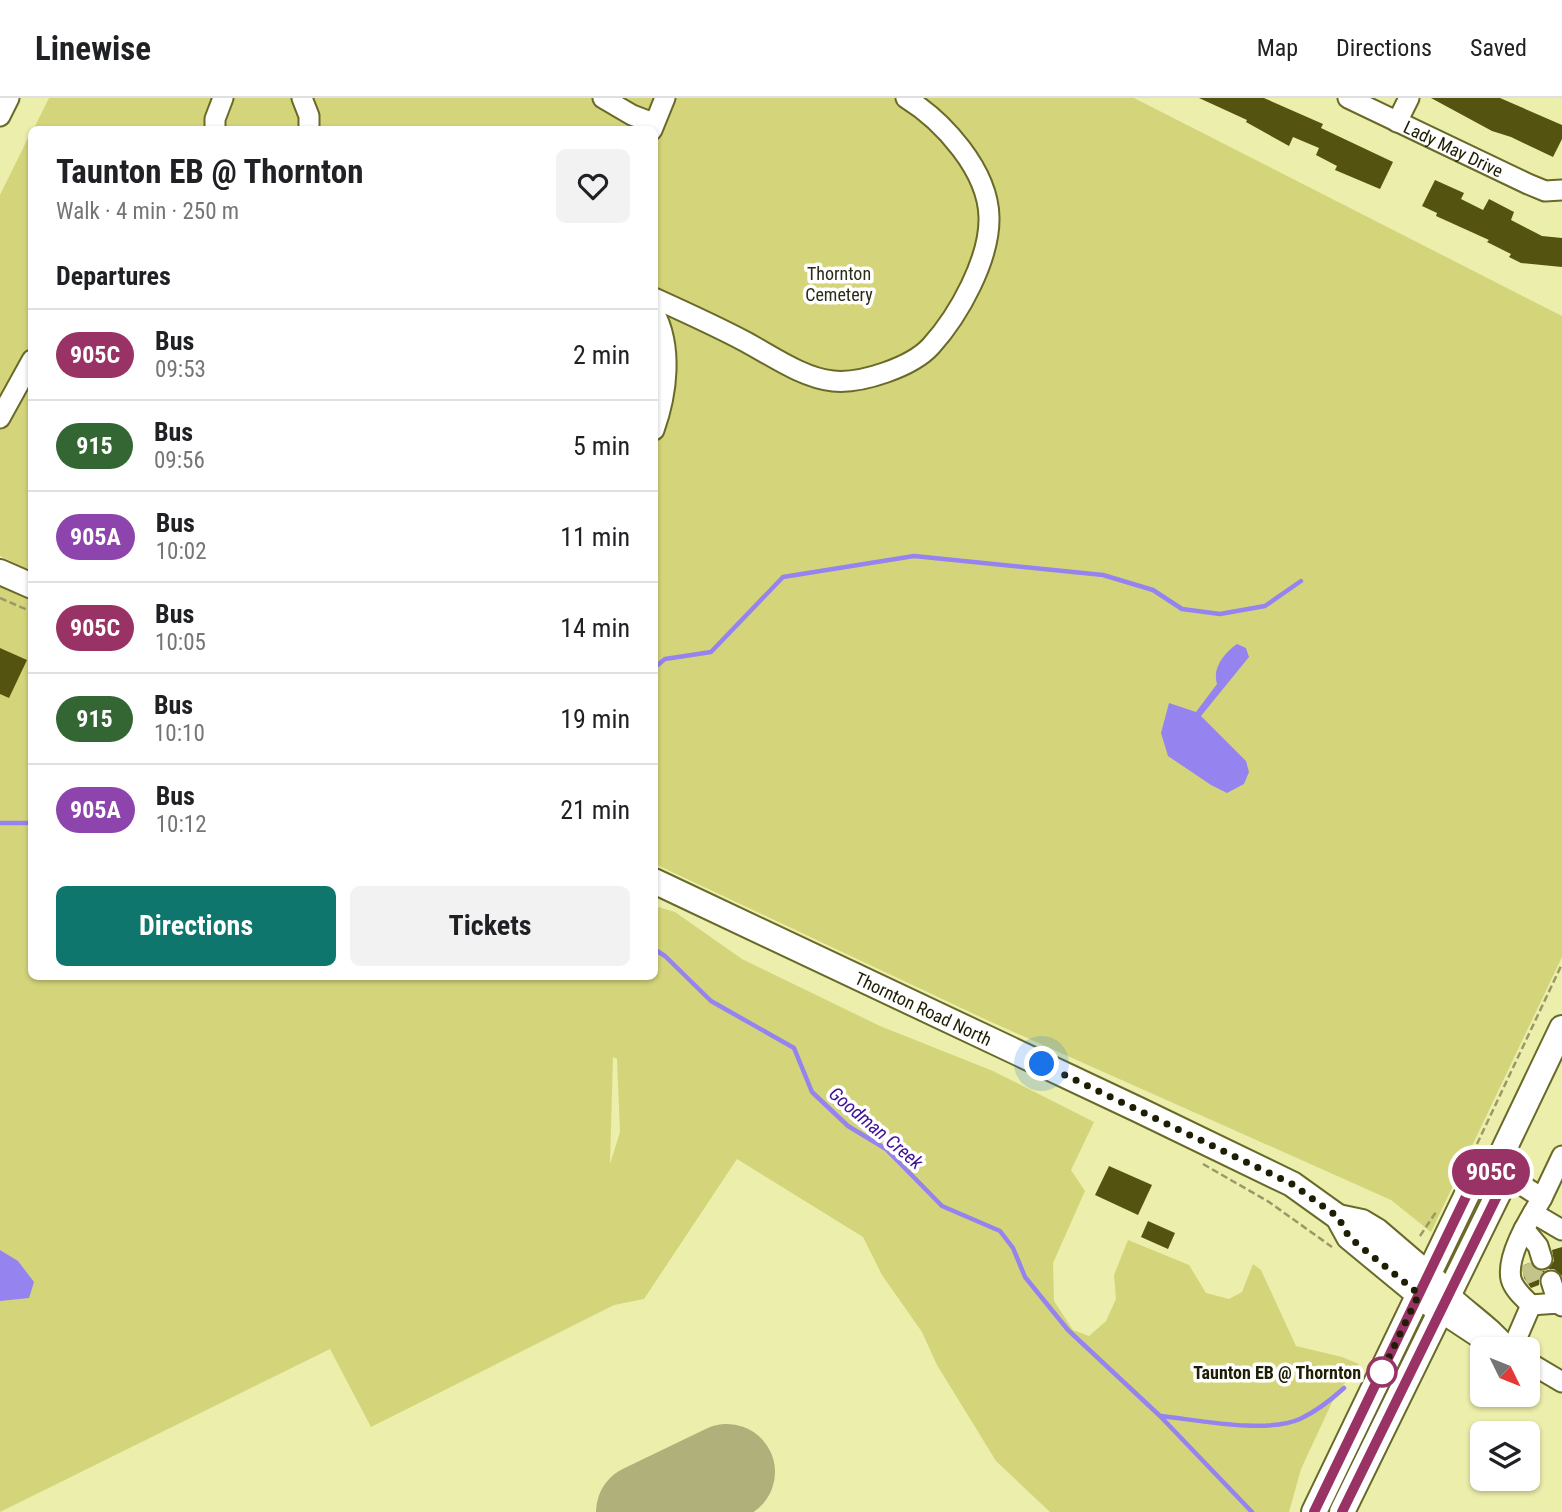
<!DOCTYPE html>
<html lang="en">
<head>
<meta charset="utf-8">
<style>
  body { margin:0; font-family:"Roboto Condensed",sans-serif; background:#f2f2f2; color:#202124; height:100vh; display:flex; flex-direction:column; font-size:26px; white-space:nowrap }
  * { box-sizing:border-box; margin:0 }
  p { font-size:23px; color:#757577 }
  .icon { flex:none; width:38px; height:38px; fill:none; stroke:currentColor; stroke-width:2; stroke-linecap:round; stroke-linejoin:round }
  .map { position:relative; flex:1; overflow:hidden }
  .sheet { position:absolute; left:28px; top:28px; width:630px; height:854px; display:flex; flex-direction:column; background:#fff; border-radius:10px; box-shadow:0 2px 5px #0004 }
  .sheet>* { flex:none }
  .badge { padding:0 14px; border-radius:23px; font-size:24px; line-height:46px }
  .needle { width:46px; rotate:133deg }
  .fabs { position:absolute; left:1470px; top:1239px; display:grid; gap:14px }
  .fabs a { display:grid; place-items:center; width:70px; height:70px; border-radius:10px; background:#fff; box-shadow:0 2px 5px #0004; font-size:35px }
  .you { position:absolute; width:35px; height:35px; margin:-18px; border:5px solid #fff; border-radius:50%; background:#1a73e8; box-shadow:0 0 0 10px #1a73e833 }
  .map>.badge { position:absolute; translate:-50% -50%; box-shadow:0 0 0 4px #fff }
  h2 { padding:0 28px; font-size:26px; line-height:63px }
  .round { display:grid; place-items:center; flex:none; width:74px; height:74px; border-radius:10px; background:#f2f2f2 }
  .headline { display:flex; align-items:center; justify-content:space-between; height:119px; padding:0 28px }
  h1 { font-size:33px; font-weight:700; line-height:52px }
  .cta { display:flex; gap:14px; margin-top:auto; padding:14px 28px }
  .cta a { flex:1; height:80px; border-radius:10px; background:#0f766e; color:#fff; font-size:28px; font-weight:700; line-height:80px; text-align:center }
  .cta a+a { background:#f2f2f2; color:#202124 }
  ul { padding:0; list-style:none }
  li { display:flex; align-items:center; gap:21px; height:91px; padding:0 28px; border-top:2px solid #e0e0e0 }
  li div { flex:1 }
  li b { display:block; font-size:26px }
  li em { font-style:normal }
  li .badge { min-width:77px; font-weight:700; text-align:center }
  header { display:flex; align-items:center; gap:42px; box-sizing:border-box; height:98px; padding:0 35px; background:#fff; border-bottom:2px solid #e0e0e0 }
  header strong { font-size:33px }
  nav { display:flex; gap:38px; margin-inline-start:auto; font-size:24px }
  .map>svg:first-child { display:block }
  .green { fill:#d4d57a; fill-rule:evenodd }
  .water { fill:#9583f0 }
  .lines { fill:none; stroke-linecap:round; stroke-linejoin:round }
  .stream { stroke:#9583f0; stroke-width:4.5 }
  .runway { stroke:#afb07a; stroke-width:96 }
  .building { fill:#545410 }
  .minor-tunnel { stroke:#c3c48a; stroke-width:19; stroke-dasharray:19 10; stroke-linecap:butt }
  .minor-casing { stroke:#696929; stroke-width:23 }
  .major-casing { stroke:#696929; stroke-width:28 }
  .path { stroke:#989967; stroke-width:2.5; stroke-dasharray:7 3.5; stroke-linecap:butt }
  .minor { stroke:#fff; stroke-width:19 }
  .major { stroke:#fff; stroke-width:24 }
  .line-casing { stroke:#fff; stroke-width:16 }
  .line { stroke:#936; stroke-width:10 }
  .walk { stroke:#1e1e04; stroke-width:7; stroke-dasharray:0 12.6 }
  .stop-dot { fill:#fff; stroke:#936; stroke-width:3.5 }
  .labels { text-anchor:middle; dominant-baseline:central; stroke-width:7; stroke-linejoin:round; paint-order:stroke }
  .street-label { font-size:18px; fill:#1e1e04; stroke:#fff }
  .park-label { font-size:18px; fill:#2c2c15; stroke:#fff }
  .stop-label { font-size:18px; font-weight:bold; fill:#1e1e04; stroke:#fff; text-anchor:end }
  .water-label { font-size:19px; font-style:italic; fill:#421296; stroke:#fff }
</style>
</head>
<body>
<header>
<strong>Linewise</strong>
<nav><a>Map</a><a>Directions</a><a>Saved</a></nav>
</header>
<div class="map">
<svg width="1562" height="1414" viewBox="0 0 1562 1414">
  <rect width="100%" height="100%" fill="#eceeab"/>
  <!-- green -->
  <path class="green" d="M49,0H1134L1562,218V859L1431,1134L1391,1102L989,923L655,766L654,32H33Z
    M31,34V473L0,458V97Z
    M0,488L31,503L32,878H654L655,808L675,814L742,861L880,928L993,973L1094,1024L1071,1072L1085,1093L1053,1165L1054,1203L1073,1232L1089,1238L1106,1223L1116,1201L1114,1177L1128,1142L1189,1167L1206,1195L1229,1201L1242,1194L1253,1166L1261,1172L1296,1248L1342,1259L1359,1266L1335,1298L1301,1371L1289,1414H1050L996,1363L937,1267L922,1234L882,1177L863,1139L737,1061L644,1201L614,1207L371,1329L330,1251L0,1414ZM613,959L617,961L620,1034L610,1066Z"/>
  <!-- water -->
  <path class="water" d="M1237,546L1246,550L1249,559L1201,618L1246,663L1249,674L1244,686L1227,695L1211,687L1168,658L1161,635L1169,605L1196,614L1217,586C1212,570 1224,555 1237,546Z
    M0,1152L18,1163L34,1184L29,1200L0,1203Z"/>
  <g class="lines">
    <!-- stream -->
    <path class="stream" d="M654,570L665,561L711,554L783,479L914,458L1103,477L1153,492L1182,511L1220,516L1265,508L1301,483
      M0,725H27
      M654,851L665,858L711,903L794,950L812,994L848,1028L886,1051L942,1108L1000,1133L1013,1150L1025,1179L1068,1232L1160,1318L1252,1414
      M1161,1318C1198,1322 1266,1336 1300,1321C1317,1313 1331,1302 1344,1290"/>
    <!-- runway -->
    <path class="runway" d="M644,1414L727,1374"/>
  </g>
  <!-- building -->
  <path class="building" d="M1199,0H1264L1323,26L1321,30L1393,64L1380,91L1335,72L1337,68L1316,57L1319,50L1293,39L1289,48L1246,24L1247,22Z
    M1431,0H1500L1562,27V41L1553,59L1511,39L1492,33Z
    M1435,82L1464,95L1461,101L1483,112L1489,101L1514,114L1511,122L1542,138L1562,140V169L1521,165L1509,159L1511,156L1487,144L1489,142L1436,118L1437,115L1422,108Z
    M0,550L27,562L9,600L0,596Z
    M1109,1068L1152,1087L1138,1117L1095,1097Z
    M1148,1123L1175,1135L1168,1151L1141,1139Z
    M1562,1149V1178L1554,1171H1548L1554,1163L1552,1152Z
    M1529,1165L1539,1173H1545L1539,1180V1187L1531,1190L1524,1180L1523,1172L1524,1167Z"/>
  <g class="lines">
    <!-- minor-tunnel -->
    <path class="minor-tunnel" d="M1529,1165L1538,1187"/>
    <defs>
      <g id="minor">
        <path d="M302,0L309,18V32"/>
        <path d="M603,0L632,17L653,25"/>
        <path id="s1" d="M1348,0L1528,86L1545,93L1562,92"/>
        <path d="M0,18L9,0"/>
        <path d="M1397,24L1409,0"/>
        <path d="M215,32V21L223,0"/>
        <path d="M652,32L665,0"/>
        <path d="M654,200C685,214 716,228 746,244C772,258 803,280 833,283C861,286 912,269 931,248C959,217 990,161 989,119C988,72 943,23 906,0"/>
        <path d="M654,214C673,249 667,296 654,332"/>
        <path d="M0,320L32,262"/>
        <path d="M1495,1070L1542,1100C1530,1120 1506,1157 1511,1181C1514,1192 1524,1200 1531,1207L1512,1251"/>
        <path d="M1542,1100L1562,1058"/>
        <path d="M1533,1115L1562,1132"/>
        <path d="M1524,1131L1538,1148L1542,1161"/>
        <path d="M1551,1183L1558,1205"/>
        <path d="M1449,1196C1469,1215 1492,1229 1509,1251"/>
        <path d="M1531,1207L1558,1205L1562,1208"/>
        <path d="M1440,1214L1490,1247L1503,1251"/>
        <path d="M1528,1264L1562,1284"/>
      </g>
      <g id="major">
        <path d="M0,474L32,488"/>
        <path id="s2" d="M654,783L1139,1012L1292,1086L1338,1119L1349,1139L1440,1214"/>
        <path d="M1338,1119L1362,1124L1377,1133L1440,1187"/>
        <path d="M1314,1414L1472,1086L1495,1070L1562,930"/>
        <path d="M1342,1414L1499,1094L1495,1070"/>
      </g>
    </defs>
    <!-- minor casing -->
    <use href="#minor" class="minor-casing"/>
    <!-- major casing -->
    <use href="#major" class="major-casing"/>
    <!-- path -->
    <path class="path" d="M0,500L32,514
      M1468,1065L1562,866
      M1203,1066L1269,1104L1332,1149
      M1420,1138L1436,1114"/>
    <!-- minor -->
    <use href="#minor" class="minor"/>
    <!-- major -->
    <use href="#major" class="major"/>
  </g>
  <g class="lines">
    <defs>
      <path id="line" d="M1314,1414L1472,1086L1495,1070L1499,1094L1342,1414"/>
    </defs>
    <!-- line casing -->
    <use href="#line" class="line-casing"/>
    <!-- line -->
    <use href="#line" class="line"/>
    <!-- walk -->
    <path class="walk" d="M1042,966L1292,1086L1338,1119L1349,1139L1419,1196L1382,1274"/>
  </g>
  <!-- markers -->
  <circle class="stop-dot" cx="1382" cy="1274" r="14"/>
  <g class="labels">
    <!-- street labels -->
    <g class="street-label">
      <text stroke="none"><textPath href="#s1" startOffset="117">Lady May Drive</textPath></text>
      <text stroke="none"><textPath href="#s2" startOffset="298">Thornton Road North</textPath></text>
    </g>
    <!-- park labels -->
    <g class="park-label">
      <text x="839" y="175">Thornton<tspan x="839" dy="21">Cemetery</tspan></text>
    </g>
    <!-- stop labels -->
    <g class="stop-label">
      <text x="1361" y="1274">Taunton EB @ Thornton</text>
    </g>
    <!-- water labels -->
    <g class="water-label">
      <text transform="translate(876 1030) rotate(40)">Goodman Creek</text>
    </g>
  </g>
</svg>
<div class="fabs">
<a><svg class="needle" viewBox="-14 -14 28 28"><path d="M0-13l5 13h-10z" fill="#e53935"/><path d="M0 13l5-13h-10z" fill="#757577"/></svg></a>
<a><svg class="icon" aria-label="layers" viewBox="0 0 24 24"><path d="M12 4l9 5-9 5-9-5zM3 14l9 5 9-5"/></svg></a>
</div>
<div class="you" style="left:1042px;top:966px"></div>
<b class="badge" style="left:1491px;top:1074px;background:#936;color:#fff">905C</b>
<section class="sheet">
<div class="headline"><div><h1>Taunton EB @ Thornton</h1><p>Walk · 4 min · 250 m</p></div><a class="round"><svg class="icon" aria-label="heart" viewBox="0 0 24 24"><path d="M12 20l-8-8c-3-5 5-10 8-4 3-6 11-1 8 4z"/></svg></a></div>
<h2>Departures</h2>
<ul>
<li><span class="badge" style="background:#936;color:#fff">905C</span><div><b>Bus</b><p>09:53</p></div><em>2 min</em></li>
<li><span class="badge" style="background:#363;color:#fff">915</span><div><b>Bus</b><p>09:56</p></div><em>5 min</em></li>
<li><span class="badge" style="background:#8e44ad;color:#fff">905A</span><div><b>Bus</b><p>10:02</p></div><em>11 min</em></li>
<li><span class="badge" style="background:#936;color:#fff">905C</span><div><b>Bus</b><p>10:05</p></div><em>14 min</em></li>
<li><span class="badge" style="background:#363;color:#fff">915</span><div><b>Bus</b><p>10:10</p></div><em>19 min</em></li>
<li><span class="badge" style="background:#8e44ad;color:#fff">905A</span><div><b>Bus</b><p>10:12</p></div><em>21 min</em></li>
</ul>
<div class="cta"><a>Directions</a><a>Tickets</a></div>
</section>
</div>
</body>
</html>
